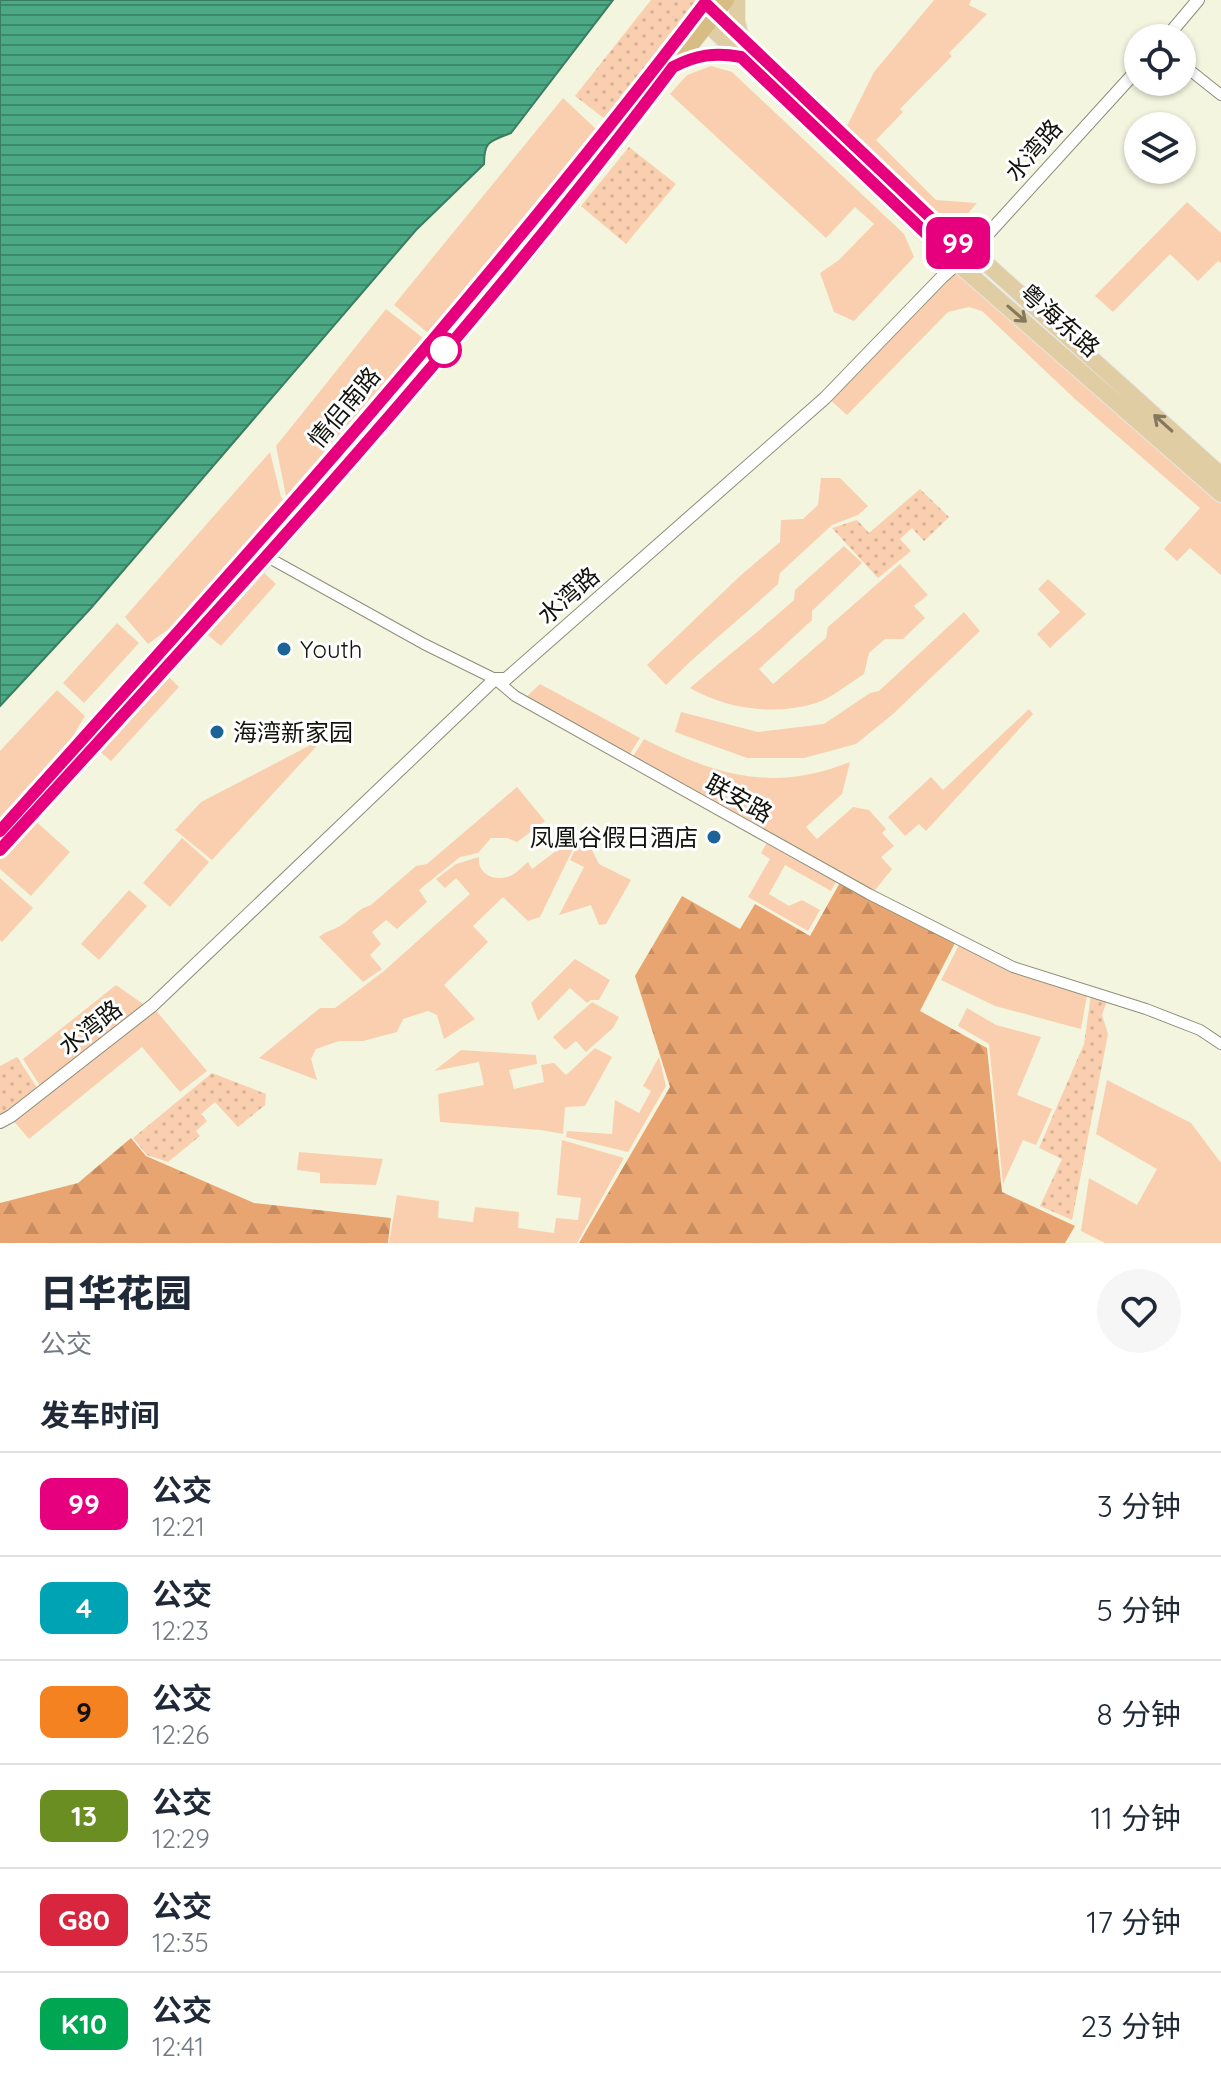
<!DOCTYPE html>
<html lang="zh">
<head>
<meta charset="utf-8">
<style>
  body { margin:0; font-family:Quicksand,"Noto Sans SC",sans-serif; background:#f6f6f7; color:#1f2937; height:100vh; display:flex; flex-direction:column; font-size:30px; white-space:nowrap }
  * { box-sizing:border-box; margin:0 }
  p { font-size:26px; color:#747a83 }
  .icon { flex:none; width:44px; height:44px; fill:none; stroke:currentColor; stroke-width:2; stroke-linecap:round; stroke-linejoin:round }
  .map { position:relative; height:1243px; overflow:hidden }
  .sheet { display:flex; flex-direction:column; background:#fff; flex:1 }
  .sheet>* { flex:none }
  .badge { padding:0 16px; border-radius:12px; font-size:28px; line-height:52px }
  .controls { position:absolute; left:1124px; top:24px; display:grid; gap:16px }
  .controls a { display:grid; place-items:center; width:72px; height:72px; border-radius:50%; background:#fff; box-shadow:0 2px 6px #0004; font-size:40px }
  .map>.badge { position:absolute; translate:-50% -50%; box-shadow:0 0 0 4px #fff }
  h2 { padding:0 40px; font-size:30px; line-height:72px }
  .round { display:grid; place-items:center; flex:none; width:84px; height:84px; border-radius:42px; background:#f6f6f7 }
  .overview { display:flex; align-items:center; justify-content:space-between; height:136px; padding:0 40px }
  h1 { font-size:38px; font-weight:800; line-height:60px }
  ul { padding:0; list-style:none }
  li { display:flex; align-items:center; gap:24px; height:104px; padding:0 40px; border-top:2px solid #e0e1e3 }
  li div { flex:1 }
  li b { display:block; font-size:30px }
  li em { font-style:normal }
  li .badge { min-width:88px; font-weight:700; text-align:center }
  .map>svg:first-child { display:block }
  .green { fill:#facfaf }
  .forest { fill:url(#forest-firs) }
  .park { fill:url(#park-dots) }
  .water { fill:url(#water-rules); stroke:#3a7d61; stroke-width:2 }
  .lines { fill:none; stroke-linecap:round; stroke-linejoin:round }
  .minor-casing { stroke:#8c8e79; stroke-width:12 }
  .tertiary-casing { stroke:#8c8e79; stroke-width:14 }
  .primary-casing { stroke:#e7e7e7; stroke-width:18 }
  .trunk-casing { stroke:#e7e7e7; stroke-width:18 }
  .minor { stroke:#fff; stroke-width:10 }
  .tertiary { stroke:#fff; stroke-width:12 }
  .primary { stroke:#e1cda3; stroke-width:16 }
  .trunk { stroke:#d7bc84; stroke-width:16 }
  .oneway { stroke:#84795f }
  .line-casing { stroke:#fff; stroke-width:18 }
  .line { stroke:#e6007e; stroke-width:12 }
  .stop-dot { fill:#fff; stroke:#e6007e; stroke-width:4 }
  .poi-dot { fill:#1c6397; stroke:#fff; stroke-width:3 }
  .labels { text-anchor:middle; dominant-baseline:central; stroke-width:6; stroke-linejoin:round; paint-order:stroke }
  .street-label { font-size:24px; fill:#13130c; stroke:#fff }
  .poi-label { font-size:24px; fill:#13130c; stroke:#fff; text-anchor:start }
</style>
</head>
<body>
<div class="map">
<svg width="1221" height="1243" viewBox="0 0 1221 1243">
  <defs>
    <pattern id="forest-firs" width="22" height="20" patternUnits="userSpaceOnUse" patternTransform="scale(2)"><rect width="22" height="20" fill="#e9a571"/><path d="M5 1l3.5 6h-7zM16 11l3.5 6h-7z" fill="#c78d61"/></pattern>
    <pattern id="park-dots" width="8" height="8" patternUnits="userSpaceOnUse" patternTransform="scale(2)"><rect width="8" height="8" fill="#facfaf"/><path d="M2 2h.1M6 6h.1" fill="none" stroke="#d5b195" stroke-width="1.8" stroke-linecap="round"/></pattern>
    <pattern id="water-rules" width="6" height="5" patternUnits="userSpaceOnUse" patternTransform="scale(2)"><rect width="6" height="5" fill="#4baa85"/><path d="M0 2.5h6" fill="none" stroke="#3d896b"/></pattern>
  </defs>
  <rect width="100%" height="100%" fill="#f3f5df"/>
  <!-- green -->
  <path class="green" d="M934,0H971L969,5L987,14L949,53L952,56L900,109L903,112L876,140L936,200L977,203L950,234L844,132L874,72Z
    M711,66L732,72L904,234L914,257L854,321L834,312L820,273L839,260L874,224L855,207L826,238L670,94L687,75Z
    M563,98L596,129L428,333L394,305Z
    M1187,202L1221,233V263L1218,261L1198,281L1170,254L1113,312L1095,296Z
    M958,268L1221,498V575L1190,548L1177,561L1164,549L1200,508L1075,399L982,311L969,307L948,312L847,415L828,398Z
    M386,309L423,338L286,496L276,446Z
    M270,452L281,497L284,500L181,620L148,644L125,617Z
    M821,478H840L868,506L858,515L832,525L780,573L778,584C741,618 702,649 666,685L647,665L740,576L780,542L781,520L803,519L818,505Z
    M844,546L862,563L812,611V620L759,669L773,684L826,638L828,627L900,564L928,595L914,606L925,618L903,639H885L869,653L864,674C849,683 832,698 816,703C774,716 727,709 690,688C724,658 760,631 794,600L795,590Z
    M260,569L276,584L221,646L204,632Z
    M1048,579L1086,614L1050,648L1037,634L1060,612L1038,589Z
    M964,612L980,631L893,714L856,744L804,758H747L675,732L681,712L758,732L824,724L870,693L879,691Z
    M117,623L139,643L84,703L63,683Z
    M166,674L179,687L111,761L97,749Z
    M540,684L640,738L630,754L525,698Z
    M57,690L85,716L62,754L0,821V751Z
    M1029,709L1033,714L926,831L919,824L905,836L888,817L931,777L943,790Z
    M324,738L212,860L175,830L201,802Z
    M644,739C716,775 772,793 850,762L842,794L806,827L817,839L853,807L869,810L886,829L882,833L894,846L881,857L892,869L872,894L632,758Z
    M517,787L545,821L517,842L507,838H491L478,853L460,857L419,890L427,902L397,929L386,920L372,932L381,944L370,955L382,969L363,982L319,937C327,930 335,930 343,924C353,917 359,908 371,905L416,866L427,864Z
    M32,818L70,852L31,896L0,869V854Z
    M182,838L209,862L170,907L143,883Z
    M768,841L837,880L831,891L785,865L769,894L789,906L802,900L820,910L808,931L748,897L770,859L761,853Z
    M568,842L573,849L540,917L528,921L503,897L473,926L488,942L444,985L475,1019L444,1039L437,1015L428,1011L403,1019L397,1032L363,1041H339L316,1049L311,1059L317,1080L259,1058L320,1008H335L384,971L470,894L456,878L445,888L436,879L456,864L479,857C477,875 497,883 512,875C518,872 523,866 528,862L532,869Z
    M588,842L599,864L631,880L606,924L599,925L591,905L559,915L584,867L570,860L575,850Z
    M0,878L33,908L2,942L0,940Z
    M129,890L147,906L99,960L81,944Z
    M959,945L1012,972L1087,995L1081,1029L995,1006L941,980Z
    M575,959L610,980L599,1000H591L587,1003L570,988L538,1021L531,1003Z
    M116,985L146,1006L42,1089L23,1059Z
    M592,1002L619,1017L613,1028L586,1052L576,1041L565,1050L553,1037Z
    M153,1007L207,1071L180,1092L142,1047L29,1139L12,1119Z
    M967,1008L996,1025L1041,1037L1017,1095L1052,1109L1036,1145L1023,1140L1003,1184L989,1044L958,1026Z
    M595,1048L612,1057L585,1106L565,1107L563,1134L541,1130L440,1122L438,1094L484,1085L479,1062L434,1071L461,1050L536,1055L537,1064L509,1070L514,1089L544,1082L541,1065L554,1063L566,1075Z
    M659,1057L666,1086L628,1152L566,1137L567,1131L612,1134L615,1100L639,1113L651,1091L643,1086Z
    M1107,1080L1191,1123L1221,1163V1243H1105L1081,1231L1089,1178L1137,1205L1157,1169L1096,1134Z
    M562,1140L624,1158L577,1243H389L397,1195L439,1201L438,1218L473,1222L475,1207L519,1212L518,1228L554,1233L556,1218L578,1220L581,1198L557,1195Z
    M299,1152L383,1159L376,1185L320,1183V1173L297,1170Z"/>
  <!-- forest -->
  <path class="forest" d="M842,879L957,939L920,1011L987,1048L1002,1192L1075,1226L1065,1243H579L670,1087L635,976L682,896L740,929L755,904L810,936Z
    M131,1138L146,1156L254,1203L391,1218L388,1243H0V1203L78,1183Z"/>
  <!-- park -->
  <path class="park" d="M651,0H700L605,119L575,96Z
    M629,147L676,184L626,244L581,206Z
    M920,489L949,517L924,541L912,528L900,539L911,551L878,578L832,528L857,520L869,533Z
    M1091,995L1107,1001L1102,1015L1108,1034L1072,1220L1040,1206L1062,1159L1039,1148L1084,1044Z
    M17,1057L38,1089L0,1119V1066Z
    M212,1073L266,1094L265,1105L238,1127L215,1102L201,1114L207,1121L196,1131L200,1136L168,1162L147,1155L133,1138Z"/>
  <!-- water -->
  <path class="water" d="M0,0H613L511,133C490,141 484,141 484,164L416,230L91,608L0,706Z"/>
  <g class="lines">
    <defs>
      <path id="minor" d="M1182,64L1221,95
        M262,554L424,644L495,679L515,696L869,894L1013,967L1146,1009L1200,1030L1221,1044"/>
      <path id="tertiary" d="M1166,38L1198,0
        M0,1122L11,1116L153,1005L495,679H506L825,398L942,277L977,246L1138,69"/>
      <path id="primary" d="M737,0V22L741,36
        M706,4L952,238L988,265L1221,475
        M698,15L941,249L1221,494
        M673,67C696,55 715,52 740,56"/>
      <path id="trunk" d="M0,831C244,560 486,289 708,0
        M0,850L267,557L531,249L726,0"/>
    </defs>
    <!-- minor casing -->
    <use href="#minor" class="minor-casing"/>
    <!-- tertiary casing -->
    <use href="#tertiary" class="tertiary-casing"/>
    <!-- primary casing -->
    <use href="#primary" class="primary-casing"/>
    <!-- trunk casing -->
    <use href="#trunk" class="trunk-casing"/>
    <!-- minor -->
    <use href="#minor" class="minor"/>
    <!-- tertiary -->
    <use href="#tertiary" class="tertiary"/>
    <!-- primary -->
    <use href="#primary" class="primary"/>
    <!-- trunk -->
    <use href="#trunk" class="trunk"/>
  </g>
  <!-- one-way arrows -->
  <defs><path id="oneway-shaft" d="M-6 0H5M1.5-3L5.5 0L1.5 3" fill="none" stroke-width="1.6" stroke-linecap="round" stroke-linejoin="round" transform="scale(2)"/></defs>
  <g class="oneway">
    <use href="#oneway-shaft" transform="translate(1017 314) rotate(41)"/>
    <use href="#oneway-shaft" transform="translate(1163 423) rotate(-138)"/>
  </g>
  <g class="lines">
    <defs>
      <path id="line" d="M0,831C243,561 485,291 705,3L933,220L971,252L958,264L741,57C715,52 696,55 673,67C466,342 232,596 0,850"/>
    </defs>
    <!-- line casing -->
    <use href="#line" class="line-casing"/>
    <!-- line -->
    <use href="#line" class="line"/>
  </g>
  <!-- markers -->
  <circle class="stop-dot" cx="444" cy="350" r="16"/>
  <g class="poi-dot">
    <circle cx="284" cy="649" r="8"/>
    <circle cx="217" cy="732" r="8"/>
    <circle cx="714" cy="837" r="8"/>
  </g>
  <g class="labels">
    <!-- street labels -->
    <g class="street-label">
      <text transform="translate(1033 150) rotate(-49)">水湾路</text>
      <text transform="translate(1060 320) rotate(41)">粤海东路</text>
      <text transform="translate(344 407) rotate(-50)">情侣南路</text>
      <text transform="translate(568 595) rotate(-41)">水湾路</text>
      <text transform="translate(739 798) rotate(29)">联安路</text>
      <text transform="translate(90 1027) rotate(-38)">水湾路</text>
    </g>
    <!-- poi labels -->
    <g class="poi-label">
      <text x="300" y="649">Youth</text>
      <text x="233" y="732">海湾新家园</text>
      <text x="698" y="837" text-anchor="end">凤凰谷假日酒店</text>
    </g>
  </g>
</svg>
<div class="controls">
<a><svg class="icon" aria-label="locate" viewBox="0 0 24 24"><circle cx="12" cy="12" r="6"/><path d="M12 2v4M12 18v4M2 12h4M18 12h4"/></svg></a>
<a><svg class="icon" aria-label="layers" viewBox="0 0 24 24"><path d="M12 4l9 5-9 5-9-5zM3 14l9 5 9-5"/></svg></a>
</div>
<b class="badge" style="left:958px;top:243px;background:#e6007e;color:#fff">99</b>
</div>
<section class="sheet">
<div class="overview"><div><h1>日华花园</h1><p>公交</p></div><a class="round"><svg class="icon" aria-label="heart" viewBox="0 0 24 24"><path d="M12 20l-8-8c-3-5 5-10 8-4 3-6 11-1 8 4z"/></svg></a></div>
<h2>发车时间</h2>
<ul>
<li><span class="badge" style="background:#e6007e;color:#fff">99</span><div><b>公交</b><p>12:21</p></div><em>3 分钟</em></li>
<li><span class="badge" style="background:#00a3b4;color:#fff">4</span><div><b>公交</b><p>12:23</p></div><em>5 分钟</em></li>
<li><span class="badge" style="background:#f58220;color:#111">9</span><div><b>公交</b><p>12:26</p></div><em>8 分钟</em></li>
<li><span class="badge" style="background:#6b8e23;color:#fff">13</span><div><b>公交</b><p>12:29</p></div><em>11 分钟</em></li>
<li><span class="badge" style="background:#d7263d;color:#fff">G80</span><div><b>公交</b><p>12:35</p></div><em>17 分钟</em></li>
<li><span class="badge" style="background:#00a651;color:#fff">K10</span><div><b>公交</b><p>12:41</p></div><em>23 分钟</em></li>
</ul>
</section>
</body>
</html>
